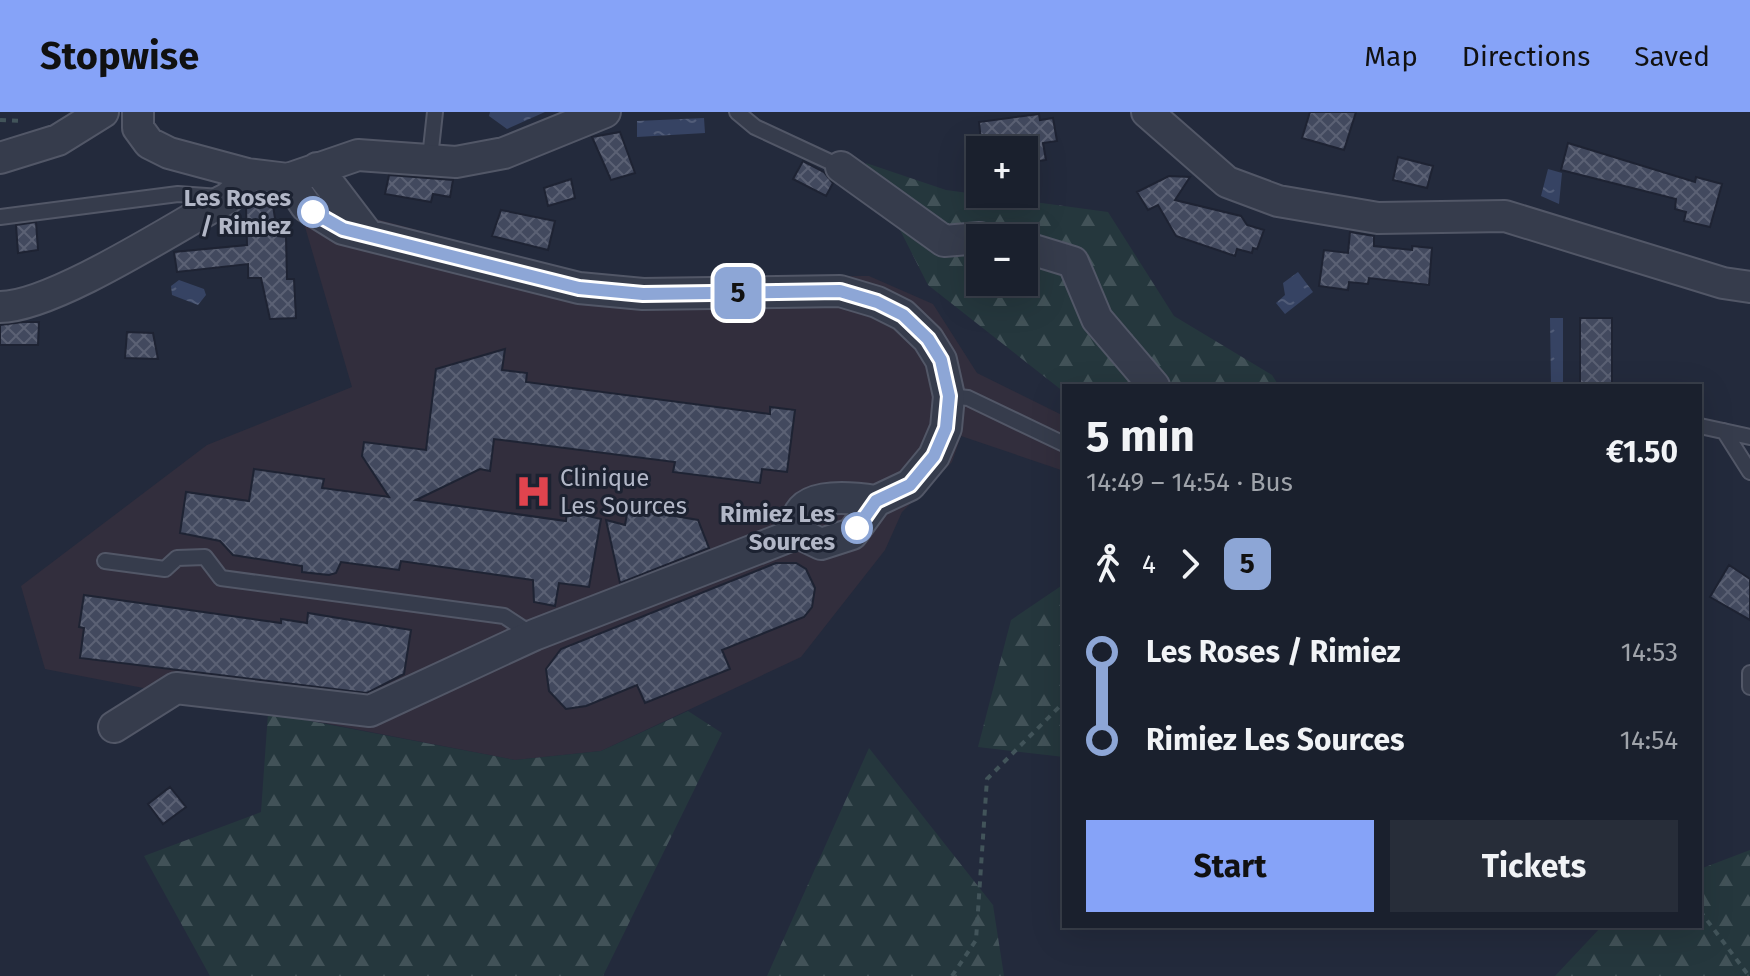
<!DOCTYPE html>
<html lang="en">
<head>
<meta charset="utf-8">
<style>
  body { margin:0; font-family:"Fira Sans",sans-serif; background:#272d39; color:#f1f3f6; height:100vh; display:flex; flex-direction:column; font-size:30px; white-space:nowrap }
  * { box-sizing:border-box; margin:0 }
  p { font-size:26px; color:#9fa3aa }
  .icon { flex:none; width:44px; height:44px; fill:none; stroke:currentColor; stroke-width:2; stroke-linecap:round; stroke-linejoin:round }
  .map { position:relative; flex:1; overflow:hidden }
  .drawer { position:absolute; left:1062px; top:272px; width:640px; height:544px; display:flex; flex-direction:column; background:#1a202d; border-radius:0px; box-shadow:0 8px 32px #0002,0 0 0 2px #383e49 }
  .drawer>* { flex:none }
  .badge { padding:0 16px; border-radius:12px; font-size:28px; line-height:52px }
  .controls { position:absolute; left:966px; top:24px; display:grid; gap:16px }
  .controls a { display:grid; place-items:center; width:72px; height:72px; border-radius:0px; background:#1a202d; box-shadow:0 8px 32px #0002,0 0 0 2px #383e49; font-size:40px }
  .map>.badge { position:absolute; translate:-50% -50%; box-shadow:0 0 0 4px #fff }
  .legs { display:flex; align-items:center; gap:12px; height:88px; padding:0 24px; font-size:26px }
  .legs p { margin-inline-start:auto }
  .headline { display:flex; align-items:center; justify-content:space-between; height:136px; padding:0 24px }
  h1 { font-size:44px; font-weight:700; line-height:60px }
  .cta { display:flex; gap:16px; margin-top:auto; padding:16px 24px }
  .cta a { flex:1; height:92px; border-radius:0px; background:#86a3f8; color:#111; font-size:32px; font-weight:700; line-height:92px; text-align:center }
  .cta a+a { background:#272d39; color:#f1f3f6 }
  ul { padding:0 24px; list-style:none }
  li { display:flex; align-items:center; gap:28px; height:88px; font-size:30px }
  li i { display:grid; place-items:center; width:12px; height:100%; margin:0 10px; background:currentColor }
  li i::after { content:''; width:20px; height:20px; margin:-10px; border:6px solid; border-radius:50%; background:#1a202d }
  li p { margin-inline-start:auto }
  li:first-child i { background:linear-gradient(#0000 50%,currentColor 0) }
  li:last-child i { background:linear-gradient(currentColor 50%,#0000 0) }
  header { display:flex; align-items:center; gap:48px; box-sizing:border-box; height:112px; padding:0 40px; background:#86a3f8; color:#111 }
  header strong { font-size:38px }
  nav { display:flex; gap:44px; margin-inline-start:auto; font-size:28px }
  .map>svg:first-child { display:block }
  .medical { fill:#322e3d }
  .forest { fill:url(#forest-firs); fill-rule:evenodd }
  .water { fill:url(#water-ripples) }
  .building { fill:url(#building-cross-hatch); stroke:#1e2333; stroke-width:2 }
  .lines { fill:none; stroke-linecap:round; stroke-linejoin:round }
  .lane-casing { stroke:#525767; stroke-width:18 }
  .street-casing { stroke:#525767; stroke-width:34 }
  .path { stroke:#42545a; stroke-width:4; stroke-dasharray:6 6; stroke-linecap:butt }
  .lane { stroke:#363c4c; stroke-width:14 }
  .street { stroke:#363c4c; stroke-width:30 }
  .line-1-casing { stroke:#fff; stroke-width:18 }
  .line-1 { stroke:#8da6d6; stroke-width:12 }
  .stop-1-dot { fill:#fff; stroke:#8da6d6; stroke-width:4 }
  .labels { text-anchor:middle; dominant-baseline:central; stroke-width:6; stroke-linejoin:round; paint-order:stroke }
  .stop-label { font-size:24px; font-weight:bold; fill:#b2b7c7; stroke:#1c2231; text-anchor:end }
  .poi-label { font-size:24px; fill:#b2b7c7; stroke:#1c2231; text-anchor:start }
</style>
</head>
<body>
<header>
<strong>Stopwise</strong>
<nav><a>Map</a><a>Directions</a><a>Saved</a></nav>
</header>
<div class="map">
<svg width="1750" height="864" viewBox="0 0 1750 864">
  <defs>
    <pattern id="forest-firs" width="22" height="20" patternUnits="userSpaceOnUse" patternTransform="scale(2)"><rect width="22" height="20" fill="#25373d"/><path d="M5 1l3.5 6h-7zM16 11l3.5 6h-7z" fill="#425258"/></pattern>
    <pattern id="water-ripples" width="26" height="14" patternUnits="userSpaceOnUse" patternTransform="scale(2)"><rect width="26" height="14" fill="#364363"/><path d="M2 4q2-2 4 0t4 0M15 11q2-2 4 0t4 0" fill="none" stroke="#515c78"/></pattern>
    <pattern id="building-cross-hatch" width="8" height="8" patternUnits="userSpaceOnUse" patternTransform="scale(2)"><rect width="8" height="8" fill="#42495e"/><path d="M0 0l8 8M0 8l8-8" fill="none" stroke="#5b6174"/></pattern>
  </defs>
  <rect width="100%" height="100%" fill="#232a3c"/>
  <!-- medical -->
  <path class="medical" d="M365,104L594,165L869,164L933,192L977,261L1064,304V359L961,324L952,350L902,400L885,438L801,545L601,639L515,648L45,557L21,474L207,333L352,275L303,108Z"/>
  <!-- forest -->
  <path class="forest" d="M866,51L946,78L1108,100L1174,204L1272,263L1279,274H1064V280L928,173ZM980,126H1024V170H980Z
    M1064,472V645L978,635L1011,508Z
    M688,599L722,621L603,864H210L144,744L261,700L268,601L515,648L601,639Z
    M869,636L993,793L1004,864H767Z
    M1750,738V864H1555L1602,814H1700V757Z"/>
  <!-- water -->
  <path class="water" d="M490,0H545L507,17L489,4Z
    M704,6L705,21L637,25V9Z
    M1548,57L1562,61L1559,92L1541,84Z
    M1298,160L1313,180L1285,202L1276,191L1285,183L1283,171Z
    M179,168L204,177L206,183L198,193L172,183L171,174Z
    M1550,206H1563V274H1551Z"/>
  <!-- building -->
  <path class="building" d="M1310,0H1356L1344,38L1302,26Z
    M1039,2L1040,8L1053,6L1057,29L1043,31L1046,48L1024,51V38H982L979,10Z
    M620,20L635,61L611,68L592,25Z
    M1568,31L1695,70L1696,65L1722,72L1710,115L1684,109L1686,100L1675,97L1676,87L1561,58Z
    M1398,45L1433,54L1427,76L1393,68Z
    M803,49L824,60L833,71L826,84L793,67Z
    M389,63L453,68L450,85L433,82L431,90L385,82Z
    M1169,64L1190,65L1175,88L1241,104L1247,113L1264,118L1257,137L1253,136L1252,141L1237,137L1235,144L1176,124L1158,93L1148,98L1137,80Z
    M571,67L575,86L548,94L544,76Z
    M253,88H272L278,124L286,125L287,167H294L296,206L270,207L261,166H248V152L177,160L174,140L247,133L246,94Z
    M501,98L555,109L548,138L492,124Z
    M36,110L38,138L18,141L16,113Z
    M1350,120L1374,124V134L1412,138V134L1432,136L1429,173L1369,166L1368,172L1349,170L1348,178L1319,174L1324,138L1348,141Z
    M1580,206H1612V274H1580Z
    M23,210H39L38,233H0V213Z
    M127,220L153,221L158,247L125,246Z
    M505,237L502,258L527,261L526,270L770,302V295L795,298L787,360L762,357L760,371L673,360L675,350L494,327L490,359L480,357L416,388L566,409L567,399L601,407L589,475L559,471L555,494L534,490L533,468L401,449L399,458L341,450L336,461L329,463L302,460V454L233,443L220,429L180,421L186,380L249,389L254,357L324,367L322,376L389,385L362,344L364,330L426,338L436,257Z
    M628,396L698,408L709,436L620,471L606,408L625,413Z
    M776,451H796L806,457L815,476L812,495L804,505L722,538L730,557L645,591L637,573L586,594L566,597L549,579L546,557L561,537Z
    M1729,453L1750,467V508L1710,485Z
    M84,483L281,511V507L307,511L308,501L411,518L404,562L367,581L80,546L84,516L79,515Z
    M170,675L186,695L163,712L148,692Z"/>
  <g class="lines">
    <defs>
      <path id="lane" d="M737,0L755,15L841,55
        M430,46L435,0
        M0,105L178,82L220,85
        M949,284L968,286L1064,332
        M1700,314L1750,325
        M1724,319L1750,360
        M105,449L165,457L177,446L205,445L221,466L504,504L533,523
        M1750,561V575"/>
      <path id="street" d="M138,0V16L149,31L169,41L247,62L288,67L358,43L456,50L504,41L605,0
        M1147,0L1227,70L1278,89L1378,106L1505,104L1723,171L1750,175
        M0,46L58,28L103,0
        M841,55L944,129L980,126
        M317,56L368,123
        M288,67L306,94L343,117L579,176L643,182L840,179L877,190L903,203L928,227L941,248L949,284L946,316L934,344L910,373L876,389L852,422L821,432L798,421C788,378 850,385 876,389
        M1024,135L1073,150L1097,207L1154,274
        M0,195C53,195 177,114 228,86L241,75L247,62
        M114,615L176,576L370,599L534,523L798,421"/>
    </defs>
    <!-- lane casing -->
    <use href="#lane" class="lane-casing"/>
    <!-- street casing -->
    <use href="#street" class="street-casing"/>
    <!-- path -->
    <path class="path" d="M0,8L23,9
      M1700,799L1749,864
      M952,864L976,828L987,667L1064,590"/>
    <!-- lane -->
    <use href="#lane" class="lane"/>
    <!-- street -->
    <use href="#street" class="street"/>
  </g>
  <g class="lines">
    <defs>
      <path id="line-1" d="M313,100L343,117L579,176L643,182L840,179L877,190L903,203L928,227L941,248L949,284L946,316L934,344L910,373L876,389L857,416"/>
    </defs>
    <!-- line-1 casing -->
    <use href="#line-1" class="line-1-casing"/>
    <!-- line-1 -->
    <use href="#line-1" class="line-1"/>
  </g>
  <!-- icons -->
  <defs>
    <symbol id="hospital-bare" viewBox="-9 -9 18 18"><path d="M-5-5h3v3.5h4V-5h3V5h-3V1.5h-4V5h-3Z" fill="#e0444e" stroke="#1c2231" stroke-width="2.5" paint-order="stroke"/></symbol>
  </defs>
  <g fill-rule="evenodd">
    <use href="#hospital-bare" x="508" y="354" width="51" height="51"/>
  </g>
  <!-- markers -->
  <g class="stop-1-dot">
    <circle cx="313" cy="100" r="14"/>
    <circle cx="857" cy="416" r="14"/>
  </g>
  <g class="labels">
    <!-- stop labels -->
    <g class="stop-label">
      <text x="291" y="86">Les Roses<tspan x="291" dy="28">/ Rimiez</tspan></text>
      <text x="835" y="402">Rimiez Les<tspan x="835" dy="28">Sources</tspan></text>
    </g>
    <!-- poi labels -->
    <g class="poi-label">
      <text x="560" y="366">Clinique<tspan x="560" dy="28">Les Sources</tspan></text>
    </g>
  </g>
</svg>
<div class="controls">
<a>+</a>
<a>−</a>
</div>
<b class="badge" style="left:738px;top:181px;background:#8da6d6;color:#111">5</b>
<section class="drawer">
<div class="headline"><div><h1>5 min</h1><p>14:49 – 14:54 · Bus</p></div><b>€1.50</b></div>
<div class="legs"><svg class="icon" aria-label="walk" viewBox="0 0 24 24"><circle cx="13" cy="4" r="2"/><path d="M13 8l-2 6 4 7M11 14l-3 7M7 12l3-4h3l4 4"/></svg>4<svg class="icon" aria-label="forward" viewBox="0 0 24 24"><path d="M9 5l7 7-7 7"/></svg><b class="badge" style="background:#8da6d6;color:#111">5</b></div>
<ul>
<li><i style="color:#8da6d6"></i><b>Les Roses / Rimiez</b><p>14:53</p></li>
<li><i style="color:#8da6d6"></i><b>Rimiez Les Sources</b><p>14:54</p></li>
</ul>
<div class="cta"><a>Start</a><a>Tickets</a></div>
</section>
</div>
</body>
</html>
